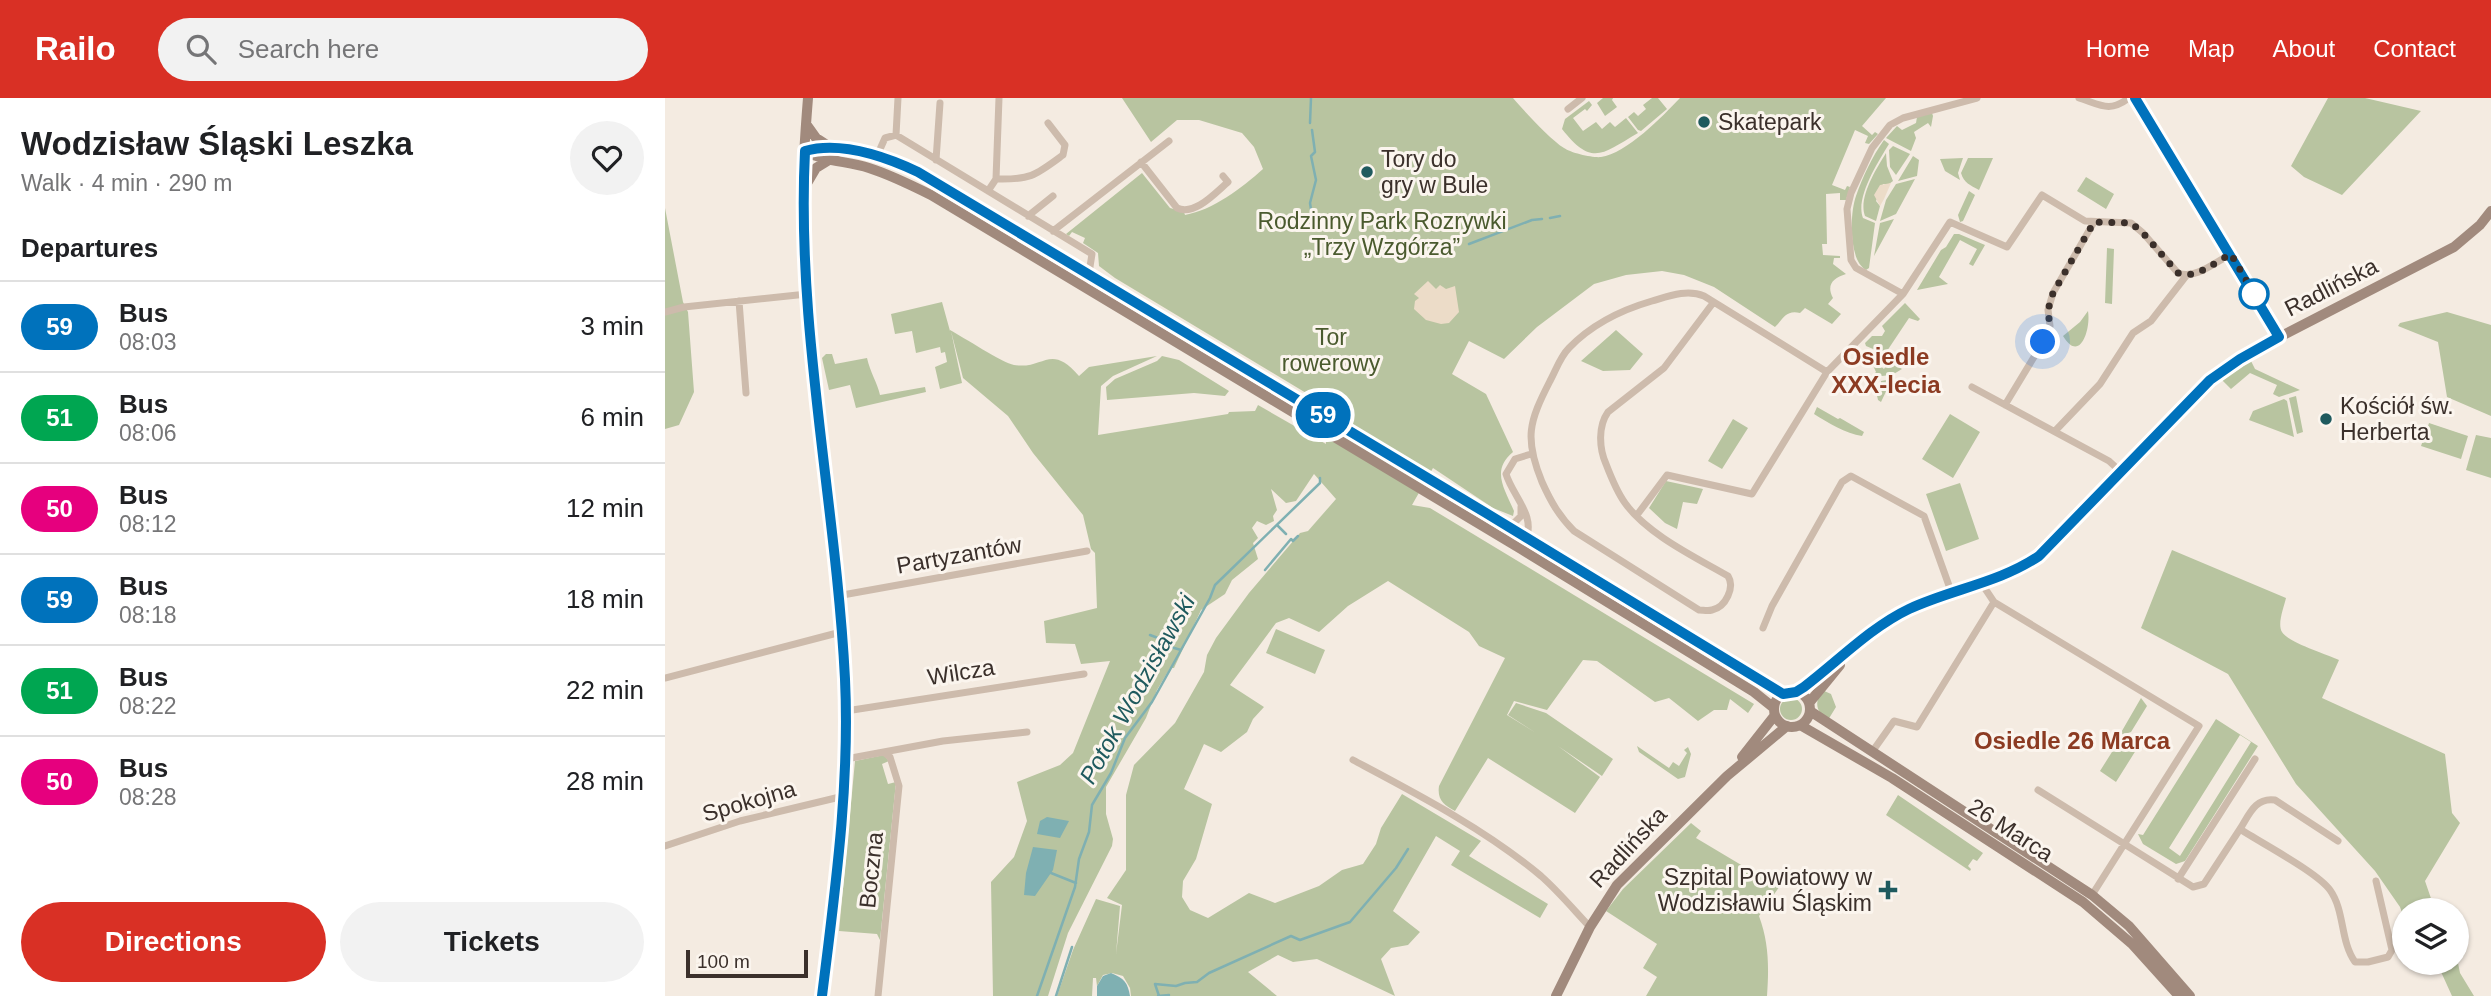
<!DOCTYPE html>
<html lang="en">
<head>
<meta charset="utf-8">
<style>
  body { margin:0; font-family:Arial,sans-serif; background:#f2f2f2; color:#202124; height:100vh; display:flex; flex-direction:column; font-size:26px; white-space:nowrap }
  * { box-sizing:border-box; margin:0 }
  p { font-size:23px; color:#757577 }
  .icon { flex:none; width:38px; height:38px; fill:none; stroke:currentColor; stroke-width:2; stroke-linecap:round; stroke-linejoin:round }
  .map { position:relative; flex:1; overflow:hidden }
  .panel { display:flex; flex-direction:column; background:#fff; width:665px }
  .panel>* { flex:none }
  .badge { padding:0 14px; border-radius:23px; font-size:24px; line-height:46px }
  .fabs { position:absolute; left:1727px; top:800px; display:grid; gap:14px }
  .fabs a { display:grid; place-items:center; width:77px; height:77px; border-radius:50%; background:#fff; box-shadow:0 2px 5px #0004; font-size:35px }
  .scale { position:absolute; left:21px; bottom:18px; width:122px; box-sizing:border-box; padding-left:7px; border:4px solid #3b302b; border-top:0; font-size:19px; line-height:24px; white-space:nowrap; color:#3b302b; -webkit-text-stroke:5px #fbf5ee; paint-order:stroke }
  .you { position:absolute; width:35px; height:35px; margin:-18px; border:5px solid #fff; border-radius:50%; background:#1a73e8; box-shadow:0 0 0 10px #1a73e833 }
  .map>.badge { position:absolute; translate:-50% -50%; box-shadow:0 0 0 4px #fff }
  h2 { padding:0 21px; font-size:26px; line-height:63px }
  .round { display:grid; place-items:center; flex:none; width:74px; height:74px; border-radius:37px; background:#f2f2f2 }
  .headline { display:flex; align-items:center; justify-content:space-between; height:119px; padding:0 21px }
  h1 { font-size:33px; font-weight:700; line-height:52px }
  .primary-button { display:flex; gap:14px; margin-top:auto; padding:14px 21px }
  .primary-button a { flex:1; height:80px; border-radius:42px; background:#d93025; color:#fff; font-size:28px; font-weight:700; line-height:80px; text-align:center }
  .primary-button a+a { background:#f2f2f2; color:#202124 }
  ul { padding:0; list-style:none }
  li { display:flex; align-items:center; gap:21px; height:91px; padding:0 21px; border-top:2px solid #e0e0e0 }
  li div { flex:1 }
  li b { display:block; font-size:26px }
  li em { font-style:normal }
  li .badge { min-width:77px; font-weight:700; text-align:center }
  header { display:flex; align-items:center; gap:42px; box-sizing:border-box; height:98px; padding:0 35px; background:#d93025; color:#fff }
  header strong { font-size:33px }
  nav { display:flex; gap:38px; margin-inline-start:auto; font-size:24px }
  .search { width:490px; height:63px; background:#f2f2f2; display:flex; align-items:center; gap:18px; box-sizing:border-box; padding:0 24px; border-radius:38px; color:#757577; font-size:26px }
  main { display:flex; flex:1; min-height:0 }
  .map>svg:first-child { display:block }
  .green { fill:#b8c4a0; fill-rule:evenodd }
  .plaza { fill:#ecdcc8 }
  .water { fill:#7fb0b2 }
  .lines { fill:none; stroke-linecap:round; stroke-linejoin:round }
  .stream { stroke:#7fb0b2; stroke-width:2.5 }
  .street { stroke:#cdbbac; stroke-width:7 }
  .secondary { stroke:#a18a7d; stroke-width:10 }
  .line-casing { stroke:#fff; stroke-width:16 }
  .line { stroke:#0072bc; stroke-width:10 }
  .walk { stroke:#3b302b; stroke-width:7; stroke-dasharray:0 12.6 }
  .poi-dot { fill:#1f5a5e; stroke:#fbf5ee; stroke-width:2.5 }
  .stop-dot { fill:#fff; stroke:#0072bc; stroke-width:3.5 }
  .labels { text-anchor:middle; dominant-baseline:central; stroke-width:6; stroke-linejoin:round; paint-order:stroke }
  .poi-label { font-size:23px; fill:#3b302b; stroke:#fbf5ee; text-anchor:start }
  .park-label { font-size:23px; fill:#4a5a2e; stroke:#fbf5ee }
  .street-label { font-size:23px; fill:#3b302b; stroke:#fbf5ee }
  .neighbourhood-label { font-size:24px; font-weight:bold; fill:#8c3b22; stroke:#fbf5ee }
  .water-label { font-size:24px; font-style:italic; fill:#1f5a5e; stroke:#fbf5ee }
</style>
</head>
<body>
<header>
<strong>Railo</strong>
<div class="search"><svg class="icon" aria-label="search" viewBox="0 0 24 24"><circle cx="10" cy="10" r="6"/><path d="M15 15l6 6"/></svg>Search here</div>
<nav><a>Home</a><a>Map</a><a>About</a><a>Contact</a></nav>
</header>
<main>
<section class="panel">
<div class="headline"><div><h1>Wodzisław Śląski Leszka</h1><p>Walk · 4 min · 290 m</p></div><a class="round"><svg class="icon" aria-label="heart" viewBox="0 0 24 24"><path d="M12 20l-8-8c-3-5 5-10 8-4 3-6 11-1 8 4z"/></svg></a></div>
<h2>Departures</h2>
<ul>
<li><span class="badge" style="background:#0072bc;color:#fff">59</span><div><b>Bus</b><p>08:03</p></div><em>3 min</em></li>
<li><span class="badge" style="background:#00a651;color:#fff">51</span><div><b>Bus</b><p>08:06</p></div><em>6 min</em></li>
<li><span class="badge" style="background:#e6007e;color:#fff">50</span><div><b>Bus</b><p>08:12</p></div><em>12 min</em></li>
<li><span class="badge" style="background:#0072bc;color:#fff">59</span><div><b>Bus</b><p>08:18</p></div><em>18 min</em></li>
<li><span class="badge" style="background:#00a651;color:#fff">51</span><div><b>Bus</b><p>08:22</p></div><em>22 min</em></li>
<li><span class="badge" style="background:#e6007e;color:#fff">50</span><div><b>Bus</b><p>08:28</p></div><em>28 min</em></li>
</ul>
<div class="primary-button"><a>Directions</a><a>Tickets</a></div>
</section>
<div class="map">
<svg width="1826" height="898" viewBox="0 0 1826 898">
  <rect width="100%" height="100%" fill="#f4ebe1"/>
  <!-- green -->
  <path class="green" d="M457,0H848C860,14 885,41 899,50C906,55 928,60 936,59C961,56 998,18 1015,0H1221L1197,28L1207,37L1210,34L1213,36L1204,46L1200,45L1203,38L1190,32L1167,87L1180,92L1182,88L1185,89L1181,102H1175V95L1161,96L1162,146H1157L1158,157L1175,158V160H1169L1168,166L1181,176C1168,180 1161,187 1168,200L1163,206L1176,216L1167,226L1140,210L1135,215C1121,212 1119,220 1110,229L1049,189L1019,177L997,173L961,177L929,186L872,229L839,261L804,243L787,276L821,296L848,354C826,372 839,390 849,413L848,418L828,410L768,370L747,407L765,410L1089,606L1083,615L1065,601L1062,612H1049L1033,623L1004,600L990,604L932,563L918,562L882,612L849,603L842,617L871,635L843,617L851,605L881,615L948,661L937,678L893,648L935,679L910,715L823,660L790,713C779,707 772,702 774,688L840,560L814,548L804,534L723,483L683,508L654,534L624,520L611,525L565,587L599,609L588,621L582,634L556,654L539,646L519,691L547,706L531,761L518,783L517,799L525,812L543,820L584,795L610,805L654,788L677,772L698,766L711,746L716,730L737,696L816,743L804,758L883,806L875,820L786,767L795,753L771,738L728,813L755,834L743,847L726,850L716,861L730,898L652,861L628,864L613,857L583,874L612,898H466L465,890L458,878L447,875L438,877L432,888L431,880H428L427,898H392L408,852L431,801L455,808L451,856L457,807L442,800L461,772V697L469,667L510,625L539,574L542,557L551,540L584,495L635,435L643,433L671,401L649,376L631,403L621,405L606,391L612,412L608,418L609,423L601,427L592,423L587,430L593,440L588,445L593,461L567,482L560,496L536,512L509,570H505L492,592L481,620L441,689V716L448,741L447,748L403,835L383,898H328L326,784L349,759L362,723L352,684L395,667L408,655L445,563L416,566L410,546L381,545L379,523L432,510L430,455L426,451L418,417L368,355L343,318L298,280L286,233L297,285L275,291L270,269L282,264L280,254L276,255L275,249L251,255L247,233L230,236L226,216L277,204L285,233V232C298,239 338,265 349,267C379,272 385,244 414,278L424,269L492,258L448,278L436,288L433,337L563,316L564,314L590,313L593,307L661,346V307L450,180L434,168L433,155L418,145L420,140L407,134L404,138L401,136L477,75L505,110L519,114L520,117C548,112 577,90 598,71L589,49L577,35L534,22H512L486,44Z
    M938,0H948L947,2L952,9L940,18L932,5Z
    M987,0H993L1002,11L976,33L973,32L963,19L969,14L973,18L981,11L978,7Z
    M1663,0H1700L1756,13L1677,97L1639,79L1626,68Z
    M924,3L927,7L922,13L920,11L908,20L918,33L931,24L937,31L945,24L950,29L961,20L973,35C937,56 927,69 897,31L900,21Z
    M1267,15L1268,18L1266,29L1263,25L1249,34L1251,40L1246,53L1221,40L1232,28L1237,32L1251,25L1252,19Z
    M1219,42L1224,46C1213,64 1190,100 1198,120L1210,125L1204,170L1201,172C1183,162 1185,114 1191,98C1198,78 1207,59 1219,42Z
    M1228,48L1245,56L1231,77L1225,69L1224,52Z
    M1221,55L1222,68L1228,83L1224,86H1218L1211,103L1215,108L1211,123L1200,118C1193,100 1211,71 1221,55Z
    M1248,58L1254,62L1252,78L1233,83Z
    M1298,60L1293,75L1295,82L1280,73L1275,61Z
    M1303,60H1328L1314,92C1305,87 1299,85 1296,75Z
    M1421,79L1449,96L1441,111L1412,93Z
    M1250,81L1231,116L1215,123L1221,102L1231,86Z
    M1304,93L1310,97L1298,123L1295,124L1293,117Z
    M0,110L18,204L23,214L29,294L14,327L0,331Z
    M1229,121L1209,158L1215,125Z
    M1289,136H1294L1320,147L1308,168L1304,166L1312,151L1295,142L1274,179L1283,186L1252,192L1276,152L1281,149Z
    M1442,150L1449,151L1447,206L1440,205Z
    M1240,205L1255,221L1253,223L1244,220L1220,256L1201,248L1200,245L1207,238H1217L1220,233L1217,228Z
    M1423,213C1426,231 1415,266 1398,238L1415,224Z
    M1782,214L1826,227V318L1782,299L1773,244L1733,228L1735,225Z
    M951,232L978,256L965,272L938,273L916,263Z
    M1198,252L1214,261V267L1219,271L1224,263L1237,271L1227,277L1206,279L1211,274L1204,259L1199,261Z
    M161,256H167L170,266L202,260C205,274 212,284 215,297L260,289L261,294L191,310L185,287L164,292L157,260Z
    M497,258L514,262L564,293L560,298L529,295L442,302L441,289L450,281L492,263Z
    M1586,263L1590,271L1635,292L1614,299L1608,296L1612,287L1585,275L1566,291L1557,282Z
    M1227,281L1216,304L1213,302L1210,289L1216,288V283Z
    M1631,298L1638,334L1632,336L1624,300Z
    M1619,301L1622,303L1629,339L1584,322L1588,313Z
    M1152,309L1173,321L1175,320L1199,334L1197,338C1181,336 1162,324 1149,316Z
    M1285,316L1315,334L1288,380L1257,361Z
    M1068,321L1083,330L1057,371L1043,363Z
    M1764,325L1803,338L1796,361L1756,348Z
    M1811,337L1826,340V380L1801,372Z
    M1001,383L1038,391L1032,406L1018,404L1012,431L1000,425L984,410Z
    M1295,385L1314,441L1281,453L1261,396Z
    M1507,452L1621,500C1619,509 1612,526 1617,534C1624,545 1662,556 1674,562L1657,600L1780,656L1787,715L1795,725L1760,783L1770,812H1740L1739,820L1735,809L1710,773L1631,686L1563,576L1476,530Z
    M611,531L660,552L650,576L601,555Z
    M1157,592L1166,596L1171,609L1163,622C1151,614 1149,605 1157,592Z
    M1476,600L1482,608L1466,634L1454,638Z
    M1115 611a11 11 0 1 1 22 0a11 11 0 1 1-22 0Z
    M1551,621L1593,648L1520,763L1511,766L1478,746L1473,736L1478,737ZM1575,637L1586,644L1515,758L1504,750Z
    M1473,638L1478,641L1451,684L1435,673L1452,646Z
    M972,648L1004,670L1008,664L1014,668L1022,655L1019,652L1023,649L1026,656L1020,679L1013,681L974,654Z
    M219,657L224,663L217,666L223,686L231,684L215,842L212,836L174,833L190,663Z
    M1233,697L1318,755L1312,763L1308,761L1303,768L1306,771L1305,773L1221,717Z
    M1026,725L1036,733L1031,740L1088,774L1117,785L1094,818C1104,845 1104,869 1102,898H981L992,879L978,870L992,846L941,813L958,791Z
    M1792,838L1799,857L1793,865L1795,875L1809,898H1787L1772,865L1792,864Z"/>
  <!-- plaza -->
  <path class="plaza" d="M1226,85L1219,101L1215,108L1209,97L1215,87Z
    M763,183L771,191L775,187L781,191L790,188L794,214L784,225L776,226L761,222L749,211L750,203L754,200L749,196Z"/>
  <!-- water -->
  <path class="water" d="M382,719L404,723L395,740L372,736L375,723Z
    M368,749L392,752L388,772L370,798L359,797L361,775Z
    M446,875C459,880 463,885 465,898H432V888L438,878Z"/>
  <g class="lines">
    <!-- stream -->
    <path class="stream" d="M645,25L646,0
      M647,32L650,54L646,58L651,82L645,105L648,124
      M885,120L895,118
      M804,146L867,122L877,121
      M612,427L621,436
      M600,472L626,441L628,443L633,438
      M485,537L493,540L499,547L516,552
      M386,775L411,785
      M372,898L410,789L414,761L424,734L427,707L446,675L460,640L487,604L545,500L550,487L655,385V380
      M391,898L407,849
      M493,898L504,897
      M494,898L490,886L511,888L520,885L532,884L544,875L626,838L635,842L685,824L731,770L743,751"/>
    <!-- street -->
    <path class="street" d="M1312,0L1238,20L1225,27L1207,50L1186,95L1182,111L1186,162L1191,170L1238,196L1285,124L1342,149L1377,97L1420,123L1466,125L1478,135L1513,175C1530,182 1550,164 1566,156
      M1414,0C1436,7 1444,15 1464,0
      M1470,0L1614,239
      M903,11L917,0
      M231,37L233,0
      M212,58L220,40L231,37L427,156L424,175L417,187
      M271,62L275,5
      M476,64L512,110C530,118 550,95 563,84L558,78
      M331,81C366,82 371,77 398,57L400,47L383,25
      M323,93L331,81L334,0
      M363,118L388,98
      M388,133L504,43
      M74,203L81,295
      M1048,205L999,270L943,314C933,328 934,350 941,366C946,379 952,394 960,405C982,436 1030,459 1063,478C1070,489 1061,509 1047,512C1043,513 1038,512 1034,512L909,433C894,418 886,404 877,384C859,340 864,324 885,283C891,272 895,259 904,250C927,226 956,212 987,203C1004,198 1022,191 1039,198L1162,274
      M0,214L19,209L142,196
      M1307,289L1444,363L1456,374
      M1340,307L1378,244L1385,228L1383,212L1388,195L1429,124
      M1390,333L1435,286L1468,235L1486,223L1521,178
      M972,417L1002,377L1087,396L1162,274L1238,196
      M841,427L850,424L856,418V409
      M860,443C872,418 848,399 841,376L850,361L866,356
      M1317,486L1329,504L1534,628L1427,797
      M172,498L422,453
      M1098,530L1107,508L1177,384L1186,378L1259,418L1287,496
      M0,580L176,534
      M181,613L419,576
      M1207,654L1229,623L1252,629L1329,504
      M181,661L278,643L362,634
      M688,662C752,696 820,731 876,778C893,793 909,812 925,829
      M1373,692L1528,789L1539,786L1575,731C1596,745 1652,774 1665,792C1680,813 1675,843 1690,864H1703L1723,859L1727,852L1711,783
      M1575,731C1584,717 1590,699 1610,702L1673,743
      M0,748L75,723L179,698
      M1513,781L1590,661
      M213,898L234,688L225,659L220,655"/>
    <!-- secondary -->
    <path class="secondary" d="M143,0C140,37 137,74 138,111C140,269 171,424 179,581C185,687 170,793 157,898
      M141,26L151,40L165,49
      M140,53C176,43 220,58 253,74L821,415L1118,596
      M140,53C160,64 183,63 204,70C226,77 246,87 266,97L856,451L1089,594L1109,610
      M141,87L151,70L164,62
      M1109 611a18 18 0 1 1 36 0a18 18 0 1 1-36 0Z
      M1131,594L1234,516L1343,476L1374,458L1516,310L1561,270L1595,249L1789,149L1815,127L1826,113
      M1144,605L1175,567
      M1145,613L1427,797L1464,828L1525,898
      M1135,627L1227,680L1418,804L1467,846L1514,898
      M1077,659L1110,617
      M891,898L925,829L952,787L1062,678L1122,628"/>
  </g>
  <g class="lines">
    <defs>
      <path id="line" d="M157,898C170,793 185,687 180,581C171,405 131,230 140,53C176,43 219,58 253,74L821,415L1118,596L1131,594L1139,589C1172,564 1206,529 1244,511C1287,491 1334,485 1374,458L1545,282L1575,261L1614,239L1470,0"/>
    </defs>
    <!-- line casing -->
    <use href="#line" class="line-casing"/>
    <!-- line -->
    <use href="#line" class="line"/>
    <!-- walk -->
    <path class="walk" d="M1378,244L1385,229L1383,212L1388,195L1429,124L1466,125L1478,135L1513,175C1530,182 1550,164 1566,156L1592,201L1589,196"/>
  </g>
  <!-- markers -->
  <g class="poi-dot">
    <circle cx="1039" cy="24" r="7"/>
    <circle cx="702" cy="74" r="7"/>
    <circle cx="1661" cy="321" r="7"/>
    <path d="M1219.5 781.5h7v7h7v7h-7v7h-7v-7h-7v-7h7z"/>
  </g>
  <circle class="stop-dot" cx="1589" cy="196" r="14"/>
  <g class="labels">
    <!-- poi labels -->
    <g class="poi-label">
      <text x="1053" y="24">Skatepark</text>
      <text x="716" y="61">Tory do<tspan x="716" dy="26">gry w Bule</tspan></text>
      <text x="1675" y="308">Kościół św.<tspan x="1675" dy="26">Herberta</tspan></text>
      <text x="1207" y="779" text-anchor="end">Szpital Powiatowy w<tspan x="1207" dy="26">Wodzisławiu Śląskim</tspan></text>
    </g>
    <!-- park labels -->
    <g class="park-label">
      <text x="717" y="123">Rodzinny Park Rozrywki<tspan x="717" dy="26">„Trzy Wzgórza”</tspan></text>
      <text x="666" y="239">Tor<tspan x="666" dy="26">rowerowy</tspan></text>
    </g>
    <!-- street labels -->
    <g class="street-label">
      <text transform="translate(1666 189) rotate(-27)">Radlińska</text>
      <text transform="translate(294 457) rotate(-10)">Partyzantów</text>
      <text transform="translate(296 574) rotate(-9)">Wilcza</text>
      <text transform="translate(84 703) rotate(-16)">Spokojna</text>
      <text transform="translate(1346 732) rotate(33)">26 Marca</text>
      <text transform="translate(963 749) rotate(-47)">Radlińska</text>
      <text transform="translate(206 772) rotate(-84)">Boczna</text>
    </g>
    <!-- neighbourhood labels -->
    <g class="neighbourhood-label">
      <text x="1221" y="258">Osiedle<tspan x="1221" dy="28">XXX-lecia</tspan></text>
      <text x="1407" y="642">Osiedle 26 Marca</text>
    </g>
    <!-- water labels -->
    <g class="water-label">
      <text transform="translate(472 591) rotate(-61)">Potok Wodzisławski</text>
    </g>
  </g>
</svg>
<div class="fabs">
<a><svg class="icon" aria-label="layers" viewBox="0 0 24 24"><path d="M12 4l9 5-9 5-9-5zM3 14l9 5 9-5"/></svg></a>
</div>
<div class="scale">100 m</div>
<div class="you" style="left:1378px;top:244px"></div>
<b class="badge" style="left:658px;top:317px;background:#0072bc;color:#fff">59</b>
</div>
</main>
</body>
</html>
